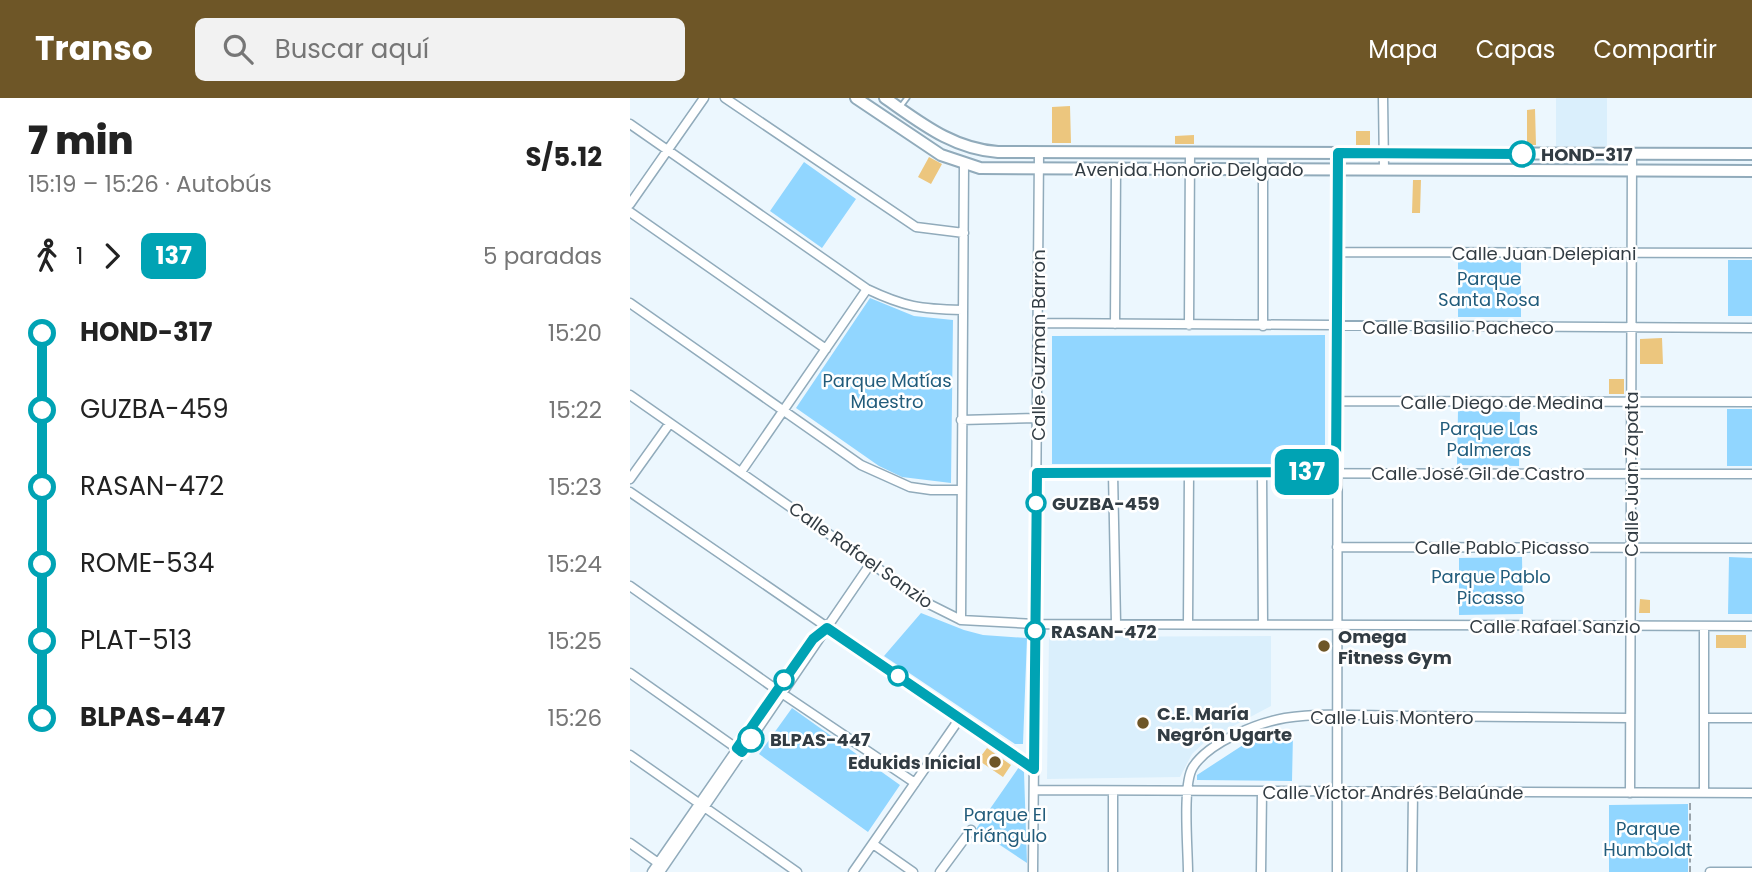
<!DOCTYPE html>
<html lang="es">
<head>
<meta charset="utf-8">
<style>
  body { margin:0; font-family:Poppins,sans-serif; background:#f2f2f2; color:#222; height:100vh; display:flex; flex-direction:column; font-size:26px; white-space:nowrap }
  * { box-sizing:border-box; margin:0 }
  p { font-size:23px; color:#767676 }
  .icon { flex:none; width:38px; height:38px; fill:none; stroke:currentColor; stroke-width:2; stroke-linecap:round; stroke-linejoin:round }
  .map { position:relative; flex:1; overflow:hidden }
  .drawer { display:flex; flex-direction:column; background:#fff; width:630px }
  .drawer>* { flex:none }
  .badge { padding:0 14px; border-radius:10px; font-size:24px; line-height:46px }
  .map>.badge { position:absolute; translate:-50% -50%; box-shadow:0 0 0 4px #fff }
  .legs { display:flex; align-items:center; gap:10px; height:77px; padding:0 28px; font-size:23px }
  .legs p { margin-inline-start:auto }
  .head { display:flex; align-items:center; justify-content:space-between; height:119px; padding:0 28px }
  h1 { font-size:38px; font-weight:800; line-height:52px }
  ul { padding:0 28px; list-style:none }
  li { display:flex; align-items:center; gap:24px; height:77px; font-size:26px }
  li i { display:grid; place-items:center; width:10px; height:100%; margin:0 9px; background:currentColor }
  li i::after { content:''; width:18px; height:18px; margin:-9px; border:5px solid; border-radius:50%; background:#fff }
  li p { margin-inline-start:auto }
  li:first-child i { background:linear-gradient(#0000 50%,currentColor 0) }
  li:last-child i { background:linear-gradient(currentColor 50%,#0000 0) }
  header { display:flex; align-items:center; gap:42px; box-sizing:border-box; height:98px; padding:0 35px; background:#6e5627; color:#fff }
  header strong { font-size:33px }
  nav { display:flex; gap:38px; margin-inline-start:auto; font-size:24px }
  .search { width:490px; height:63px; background:#f2f2f2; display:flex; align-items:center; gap:18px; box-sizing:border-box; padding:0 24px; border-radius:10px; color:#767676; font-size:26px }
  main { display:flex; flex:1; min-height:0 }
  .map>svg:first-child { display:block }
  .built { fill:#daeffc }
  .green { fill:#91d6ff }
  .building { fill:#ecc67e }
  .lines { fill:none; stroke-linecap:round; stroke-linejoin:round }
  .lane-casing { stroke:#91abbb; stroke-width:7 }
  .street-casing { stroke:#91abbb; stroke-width:11 }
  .secondary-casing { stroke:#91abbb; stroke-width:14 }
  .path { stroke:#99a3aa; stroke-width:2; stroke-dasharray:7 3.5; stroke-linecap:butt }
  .lane { stroke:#fff; stroke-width:3.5 }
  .street { stroke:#fff; stroke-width:8 }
  .secondary { stroke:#fff; stroke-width:10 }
  .line-1-casing { stroke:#fff; stroke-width:16 }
  .line-1 { stroke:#00a3b4; stroke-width:10 }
  .stop-1-dot { fill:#fff; stroke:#00a3b4; stroke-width:3.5 }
  .poi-dot { fill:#6e5627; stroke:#fff; stroke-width:2.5 }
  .labels { text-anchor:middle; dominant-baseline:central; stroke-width:5; stroke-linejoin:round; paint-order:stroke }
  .stop-label { font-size:18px; font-weight:bold; fill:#323c43; stroke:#fff; text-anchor:start }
  .street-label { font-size:18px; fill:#323c43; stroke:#fff }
  .park-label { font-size:18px; fill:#225c7b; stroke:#fff }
  .poi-label { font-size:18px; font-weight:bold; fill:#323c43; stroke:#fff; text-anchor:start }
</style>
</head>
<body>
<header>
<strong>Transo</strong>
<div class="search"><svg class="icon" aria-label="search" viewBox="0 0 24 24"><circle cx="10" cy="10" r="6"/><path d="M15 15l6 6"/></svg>Buscar aquí</div>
<nav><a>Mapa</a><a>Capas</a><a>Compartir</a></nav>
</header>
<main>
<section class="drawer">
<div class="head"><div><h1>7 min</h1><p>15:19 – 15:26 · Autobús</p></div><b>S/5.12</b></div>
<div class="legs"><svg class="icon" aria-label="walk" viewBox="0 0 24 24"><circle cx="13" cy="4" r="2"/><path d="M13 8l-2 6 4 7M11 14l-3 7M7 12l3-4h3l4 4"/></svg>1<svg class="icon" aria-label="forward" viewBox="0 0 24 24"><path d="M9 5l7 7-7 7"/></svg><b class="badge" style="background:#00a3b4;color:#fff">137</b><p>5 paradas</p></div>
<ul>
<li><i style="color:#00a3b4"></i><b>HOND-317</b><p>15:20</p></li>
<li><i style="color:#00a3b4"></i><span>GUZBA-459</span><p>15:22</p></li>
<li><i style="color:#00a3b4"></i><span>RASAN-472</span><p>15:23</p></li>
<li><i style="color:#00a3b4"></i><span>ROME-534</span><p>15:24</p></li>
<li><i style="color:#00a3b4"></i><span>PLAT-513</span><p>15:25</p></li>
<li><i style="color:#00a3b4"></i><b>BLPAS-447</b><p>15:26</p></li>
</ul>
</section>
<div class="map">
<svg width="1122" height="774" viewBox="0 0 1122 774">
  <rect width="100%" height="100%" fill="#ecf7fe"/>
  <!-- built -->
  <path class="built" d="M926,0H977V48H926Z
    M641,538V608L577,642L562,656L550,679L417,681L419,539Z"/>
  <!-- green -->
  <path class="green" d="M174,64L226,101L192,150L140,113Z
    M828,162H891V219H828Z
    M1098,162H1122V218H1098Z
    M240,200L284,218L323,222L321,385L272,379L249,368L166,310Z
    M695,237V366H422V238Z
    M1097,311H1122V368H1097Z
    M828,313L890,314L889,368L827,367Z
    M892,459L893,516L829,517V460Z
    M1099,459L1122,460V516H1098Z
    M291,515L334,532L353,537L397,540L393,646H385L254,558Z
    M162,610L270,687L238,734L129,656Z
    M630,636H663L662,683L567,682V677Z
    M389,669L394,674L397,765L346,731Z
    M1058,706V774H979V707Z"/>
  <!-- building -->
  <path class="building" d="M440,8L441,45H422V9Z
    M905,11L906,47H897V12Z
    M726,33H740V47H726Z
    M564,37V46H545V38Z
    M299,59L312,66L301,86L288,79Z
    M783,82H791L790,115H782Z
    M1032,240L1033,266H1010V241Z
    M979,281H994V296H979Z
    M1010,501L1020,502V515H1009Z
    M1086,537H1116V550H1086Z
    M357,650L381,667L373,679L348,662Z"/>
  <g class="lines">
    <defs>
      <path id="lane" d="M271,8L277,0"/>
      <path id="street" d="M95,0L286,129L334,135
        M753,0L754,71
        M0,26L237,191C275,209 290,211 332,212
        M0,106L74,0
        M0,114L196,251
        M707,154L1122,155
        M0,205L231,367L280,389L301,392H330
        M408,225L1122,230
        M485,226L486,71
        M559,227L560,55
        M633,228V55
        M0,297L299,506L331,522L405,526L1122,528
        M707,303L1122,304
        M331,322L407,320
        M111,374L237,191
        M406,375L1122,376
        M483,375L486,525
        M632,375L633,526
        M0,381L40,325
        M0,394L404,671
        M707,449L1122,450
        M0,488L147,592L285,685
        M331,522L334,66
        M558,525L559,375
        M1074,528V695
        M0,575L109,652
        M1074,620H1122
        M0,657L167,774
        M404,692L1122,695
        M483,693V774
        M1000,695L1002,57
        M0,745L31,767
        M243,746L283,774
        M22,774L183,541L192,534
        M30,774L241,465
        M223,774L330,620
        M310,774L341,732
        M403,774L409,55
        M558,774C558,751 552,686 563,669C579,644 627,625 655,620C694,614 737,618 777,618C851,619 926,619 1000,620
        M631,774L632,693
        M707,774L708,55
        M782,774L783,694
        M1080,774H1122"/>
      <path id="secondary" d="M226,0L311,57L350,70L1122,73
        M255,0C291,25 323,51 368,54L1122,56"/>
    </defs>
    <!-- lane casing -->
    <use href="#lane" class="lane-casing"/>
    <!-- street casing -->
    <use href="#street" class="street-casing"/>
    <!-- secondary casing -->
    <use href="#secondary" class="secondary-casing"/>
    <!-- path -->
    <path class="path" d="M1060,705V774"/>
    <!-- lane -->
    <use href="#lane" class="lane"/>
    <!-- street -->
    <use href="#street" class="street"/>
    <!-- secondary -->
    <use href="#secondary" class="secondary"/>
  </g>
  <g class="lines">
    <defs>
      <path id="line-1" d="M121,641L112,654L107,650L183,541L197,530L404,671L407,375L706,374L708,55L892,56"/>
    </defs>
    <!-- line-1 casing -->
    <use href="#line-1" class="line-1-casing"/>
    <!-- line-1 -->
    <use href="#line-1" class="line-1"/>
  </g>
  <!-- markers -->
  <g class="stop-1-dot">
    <circle cx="892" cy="56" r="12"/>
    <circle cx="406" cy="405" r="9"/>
    <circle cx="405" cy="533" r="9"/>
    <circle cx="268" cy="578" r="9"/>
    <circle cx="154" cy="582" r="9"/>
    <circle cx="121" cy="641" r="12"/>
  </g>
  <g class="poi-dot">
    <circle cx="694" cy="548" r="7"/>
    <circle cx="513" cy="625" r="7"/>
    <circle cx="365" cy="664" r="7"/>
  </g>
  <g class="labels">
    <!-- stop labels -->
    <g class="stop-label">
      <text x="911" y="56">HOND-317</text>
      <text x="422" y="405">GUZBA-459</text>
      <text x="421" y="533">RASAN-472</text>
      <text x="140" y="641">BLPAS-447</text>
    </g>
    <!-- street labels -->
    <g class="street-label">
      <text x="559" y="71">Avenida Honorio Delgado</text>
      <text x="914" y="155">Calle Juan Delepiani</text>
      <text x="828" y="229">Calle Basilio Pacheco</text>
      <text transform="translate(408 247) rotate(-90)">Calle Guzman Barron</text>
      <text x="872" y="304">Calle Diego de Medina</text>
      <text x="848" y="375">Calle José Gil de Castro</text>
      <text transform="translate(1001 376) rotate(-90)">Calle Juan Zapata</text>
      <text x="872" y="449">Calle Pablo Picasso</text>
      <text transform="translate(231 457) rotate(35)">Calle Rafael Sanzio</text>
      <text x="925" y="528">Calle Rafael Sanzio</text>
      <text x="762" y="619">Calle Luis Montero</text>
      <text x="763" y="694">Calle Víctor Andrés Belaúnde</text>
    </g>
    <!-- park labels -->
    <g class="park-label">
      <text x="859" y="180">Parque<tspan x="859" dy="21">Santa Rosa</tspan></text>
      <text x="257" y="282">Parque Matías<tspan x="257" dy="21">Maestro</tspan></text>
      <text x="859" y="330">Parque Las<tspan x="859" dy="21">Palmeras</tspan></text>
      <text x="861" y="478">Parque Pablo<tspan x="861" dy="21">Picasso</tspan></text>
      <text x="375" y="716">Parque El<tspan x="375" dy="21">Triángulo</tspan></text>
      <text x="1018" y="730">Parque<tspan x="1018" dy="21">Humboldt</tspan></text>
    </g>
    <!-- poi labels -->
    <g class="poi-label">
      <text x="708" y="538">Omega<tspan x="708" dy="21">Fitness Gym</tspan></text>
      <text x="527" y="615">C.E. María<tspan x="527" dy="21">Negrón Ugarte</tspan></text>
      <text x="351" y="664" text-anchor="end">Edukids Inicial</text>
    </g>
  </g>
</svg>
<b class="badge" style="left:677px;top:374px;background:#00a3b4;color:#fff">137</b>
</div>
</main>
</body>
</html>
